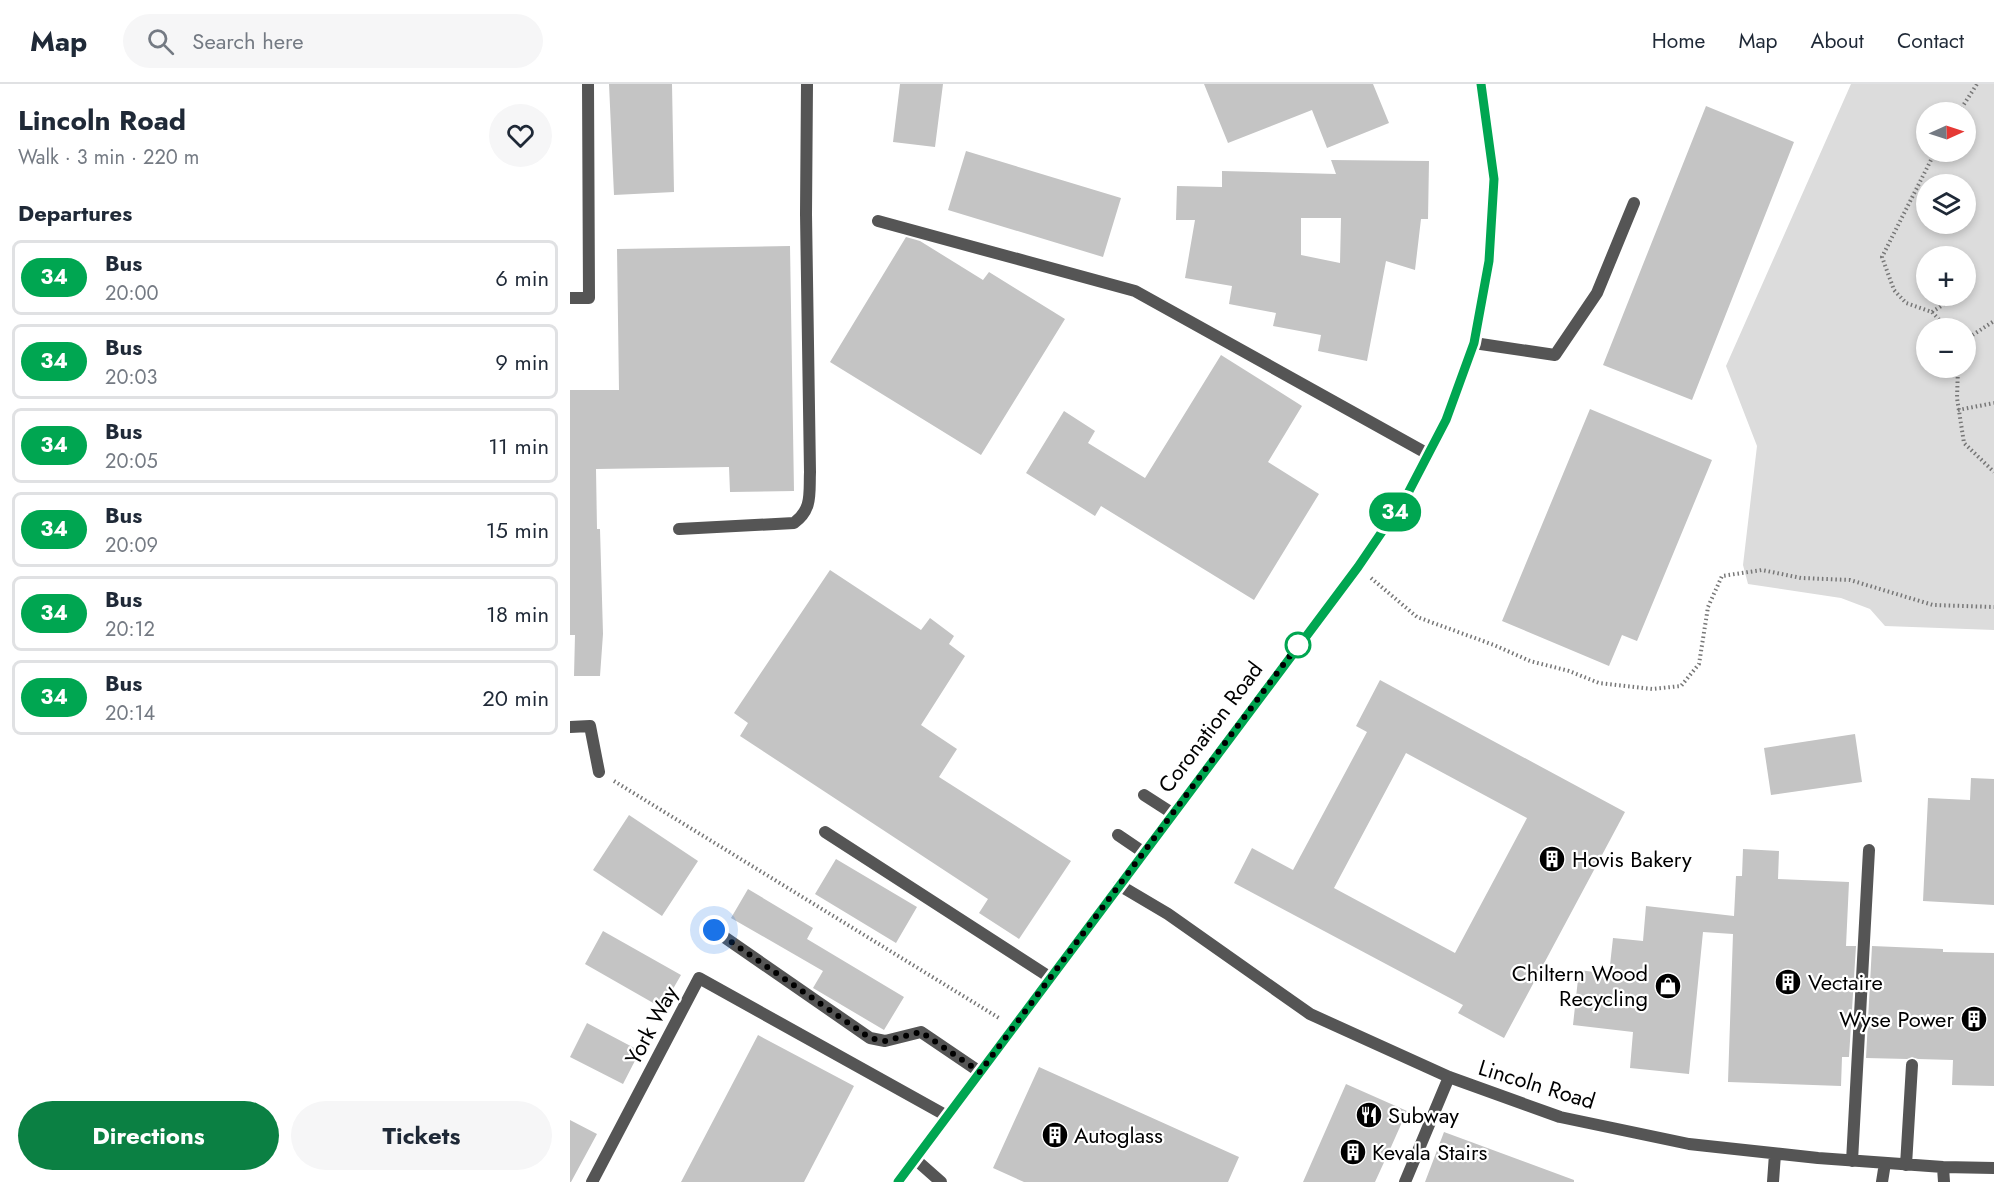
<!DOCTYPE html>
<html lang="en">
<head>
<meta charset="utf-8">
<style>
  body { margin:0; font-family:Jost,sans-serif; background:#f6f6f7; color:#1f2937; height:100vh; display:flex; flex-direction:column; font-size:22px; white-space:nowrap }
  * { box-sizing:border-box; margin:0 }
  p { font-size:20px; color:#747a83 }
  .icon { flex:none; width:33px; height:33px; fill:none; stroke:currentColor; stroke-width:2; stroke-linecap:round; stroke-linejoin:round }
  .map { position:relative; flex:1; overflow:hidden }
  .drawer { display:flex; flex-direction:column; background:#fff; width:570px }
  .drawer>* { flex:none }
  .badge { padding:0 12px; border-radius:20px; font-size:21px; line-height:39px }
  .needle { width:39px; rotate:87deg }
  .buttons { position:absolute; left:1346px; top:18px; display:grid; gap:12px }
  .buttons a { display:grid; place-items:center; width:60px; height:60px; border-radius:50%; background:#fff; box-shadow:0 3px 9px #0003; font-size:30px }
  .you { position:absolute; width:30px; height:30px; margin:-15px; border:4px solid #fff; border-radius:50%; background:#1a73e8; box-shadow:0 0 0 9px #1a73e833 }
  .map>.badge { position:absolute; translate:-50% -50%; box-shadow:0 0 0 3px #fff }
  h2 { padding:0 18px; font-size:22px; line-height:54px }
  .round { display:grid; place-items:center; flex:none; width:63px; height:63px; border-radius:32px; background:#f6f6f7 }
  .summary { display:flex; align-items:center; justify-content:space-between; height:102px; padding:0 18px }
  h1 { font-size:28px; font-weight:700; line-height:45px }
  .button { display:flex; gap:12px; margin-top:auto; padding:12px 18px }
  .button a { flex:1; height:69px; border-radius:36px; background:#0b8043; color:#fff; font-size:24px; font-weight:700; line-height:69px; text-align:center }
  .button a+a { background:#f6f6f7; color:#1f2937 }
  ul { padding:0; list-style:none }
  li { display:flex; align-items:center; gap:18px; height:75px; margin:0 12px 9px; padding:0 6px; border:3px solid #e0e1e3; border-radius:9px }
  li div { flex:1 }
  li b { display:block; font-size:22px }
  li em { font-style:normal }
  li .badge { min-width:66px; font-weight:700; text-align:center }
  header { display:flex; align-items:center; gap:36px; box-sizing:border-box; height:84px; padding:0 30px; background:#fff; border-bottom:2px solid #e0e1e3 }
  header strong { font-size:28px }
  nav { display:flex; gap:33px; margin-inline-start:auto; font-size:21px }
  .search { width:420px; height:54px; background:#f6f6f7; display:flex; align-items:center; gap:15px; box-sizing:border-box; padding:0 21px; border-radius:33px; color:#747a83; font-size:22px }
  main { display:flex; flex:1; min-height:0 }
  .map>svg:first-child { display:block }
  .green { fill:#dcdcdc; fill-rule:evenodd }
  .building { fill:#c4c4c4; fill-rule:evenodd }
  .lines { fill:none; stroke-linecap:round; stroke-linejoin:round }
  .path { stroke:#777; stroke-width:4; stroke-dasharray:1.5 3; stroke-linecap:butt }
  .service { stroke:#555; stroke-width:12 }
  .minor { stroke:#555; stroke-width:12 }
  .tertiary { stroke:#555; stroke-width:12 }
  .line-casing { stroke:#fff; stroke-width:14 }
  .line { stroke:#00a651; stroke-width:9 }
  .walk { stroke:#000; stroke-width:6; stroke-dasharray:0 10.8 }
  .stop-dot { fill:#fff; stroke:#00a651; stroke-width:3 }
  .labels { text-anchor:middle; dominant-baseline:central; stroke-width:4.5; stroke-linejoin:round; paint-order:stroke }
  .street-label { font-size:22px; fill:#000; stroke:#fff }
  .poi-label { font-size:22px; fill:#000; stroke:#fff; text-anchor:start }
</style>
</head>
<body>
<header>
<strong>Map</strong>
<div class="search"><svg class="icon" aria-label="search" viewBox="0 0 24 24"><circle cx="10" cy="10" r="6"/><path d="M15 15l6 6"/></svg>Search here</div>
<nav><a>Home</a><a>Map</a><a>About</a><a>Contact</a></nav>
</header>
<main>
<section class="drawer">
<div class="summary"><div><h1>Lincoln Road</h1><p>Walk · 3 min · 220 m</p></div><a class="round"><svg class="icon" aria-label="heart" viewBox="0 0 24 24"><path d="M12 20l-8-8c-3-5 5-10 8-4 3-6 11-1 8 4z"/></svg></a></div>
<h2>Departures</h2>
<ul>
<li><span class="badge" style="background:#00a651;color:#fff">34</span><div><b>Bus</b><p>20:00</p></div><em>6 min</em></li>
<li><span class="badge" style="background:#00a651;color:#fff">34</span><div><b>Bus</b><p>20:03</p></div><em>9 min</em></li>
<li><span class="badge" style="background:#00a651;color:#fff">34</span><div><b>Bus</b><p>20:05</p></div><em>11 min</em></li>
<li><span class="badge" style="background:#00a651;color:#fff">34</span><div><b>Bus</b><p>20:09</p></div><em>15 min</em></li>
<li><span class="badge" style="background:#00a651;color:#fff">34</span><div><b>Bus</b><p>20:12</p></div><em>18 min</em></li>
<li><span class="badge" style="background:#00a651;color:#fff">34</span><div><b>Bus</b><p>20:14</p></div><em>20 min</em></li>
</ul>
<div class="button"><a>Directions</a><a>Tickets</a></div>
</section>
<div class="map">
<svg width="1424" height="1098" viewBox="0 0 1424 1098">
  <rect width="100%" height="100%" fill="#fff"/>
  <!-- green -->
  <path class="green" d="M1281,0H1424V546L1315,542L1300,525L1271,514L1178,500L1173,481L1187,362L1156,282ZM1395,28V68H1356V28ZM1356,100H1395V140H1356ZM1356,172H1395V212H1356ZM1356,244H1395V284H1356Z"/>
  <!-- building -->
  <path class="building" d="M39,0H102L104,108L44,111Z
    M330,0H373L365,63L323,58Z
    M634,0H803L819,39L757,64L742,26L658,59Z
    M1136,22L1224,58L1122,316L1033,281Z
    M396,67L551,114L533,173L378,126Z
    M761,76L859,77L858,135H851L845,186L816,177L797,277L748,267L751,251L703,242L706,229L659,220L662,202L615,194L625,136H606L607,102L652,103V87L766,90ZM731,134H771L770,179L731,171Z
    M336,153L350,157L413,196L419,188L495,235L411,371L260,278Z
    M220,162L224,407L160,408L159,383L26,385L27,445H30L33,550L30,592H4L5,551H0V306H49L47,165Z
    M651,271L732,322L698,378L749,410L684,516L531,422L525,432L456,389L494,327L525,347L518,359L575,394Z
    M1020,325L1142,376L1067,557L1052,551L1039,582L932,537Z
    M260,486L351,546L360,534L384,552L379,560L395,572L351,641L387,665L369,693L501,777L449,855L409,829L418,815L170,652L178,639L164,629Z
    M810,596L1055,728L934,954L888,929L893,921L664,799L682,764L723,786L797,648L786,642ZM836,669L957,734L885,869L764,804Z
    M1285,650L1292,698L1201,711L1194,664Z
    M1401,694L1424,695V821L1353,817L1358,714L1400,716Z
    M59,731L128,777L92,832L23,786Z
    M1173,765L1209,767L1208,795L1279,798L1276,862H1286L1279,973H1272L1271,1002L1158,998L1163,850L1133,848L1119,990L1060,984L1063,948L1003,941L1009,886L1039,890L1043,854L1073,857L1076,822L1164,832L1166,792H1172Z
    M266,775L347,823L326,859L245,810Z
    M178,805L243,844L237,855L334,913L314,946L243,904L253,887L161,834Z
    M33,847L111,891L92,924L15,880Z
    M1302,862L1373,865V868L1424,869V1002L1382,1001L1383,976L1348,975L1342,973L1337,975L1296,974Z
    M17,939L70,967L53,1000L0,973Z
    M188,951L284,1002L234,1098H111Z
    M469,983L669,1073L658,1098H454L423,1084Z
    M776,1000L837,1027L821,1063L805,1098H733Z
    M0,1036L27,1050L1,1098H0Z
    M874,1048L1004,1096V1098H855Z"/>
  <g class="lines">
    <!-- path -->
    <path class="path" d="M1389,28L1407,0
      M1365,68L1312,173L1324,206L1336,219L1362,228L1377,244
      M1362,228L1382,215
      M1395,256L1424,237
      M1388,284L1387,314L1394,359L1424,388
      M1388,326L1424,319
      M801,494L847,533L924,561L960,577L999,587L1029,599L1082,605L1111,602L1129,580L1138,523L1152,492L1192,486L1231,494L1280,496L1363,521L1424,523
      M44,697L429,934"/>
    <!-- service -->
    <path class="service" d="M308,137L565,207L858,370
      M0,214H19L18,0
      M904,259L985,271L1027,209L1064,119
      M109,445L224,439C243,425 239,409 240,388L236,130L237,0
      M574,711L602,729
      M255,748L481,894
      M548,751L573,768
      M549,801L598,830L740,930L879,993L990,1033L1119,1060L1248,1074L1373,1083L1424,1084
      M144,846L300,954L315,957L351,948L410,988
      M345,1075L371,1098
      M1282,1077L1299,766
      M1336,1081L1342,981
      M1373,1083L1374,1098
      M835,1098L879,993
      M1203,1098L1205,1070
      M1312,1098L1315,1079"/>
    <!-- minor -->
    <path class="minor" d="M0,643L20,642L29,688
      M22,1098L129,894L377,1032"/>
    <!-- tertiary -->
    <path class="tertiary" d="M328,1098L788,483L837,411L876,336L904,259L919,177L924,95L911,0"/>
  </g>
  <g class="lines">
    <defs>
      <path id="line" d="M328,1098L788,483L837,411L876,336L904,259L919,177L924,95L911,0"/>
    </defs>
    <!-- line casing -->
    <use href="#line" class="line-casing"/>
    <!-- line -->
    <use href="#line" class="line"/>
    <!-- walk -->
    <path class="walk" d="M144,846L300,954L315,957L351,948L410,988L728,561"/>
  </g>
  <!-- icons -->
  <defs>
    <symbol id="building-disc" viewBox="-11 -11 22 22"><circle r="9.5" fill="#000" stroke="#fff"/><path d="M-4-6H4V6H1V3H-1V6H-4ZM-2.5-4.3h1.7v1.8h-1.7ZM.8-4.3h1.7v1.8H.8ZM-2.5-1h1.7V.8h-1.7ZM.8-1h1.7V.8H.8Z" fill="#fff"/></symbol>
    <symbol id="shop-disc" viewBox="-11 -11 22 22"><circle r="9.5" fill="#000" stroke="#fff"/><path d="M-5-2.5h2.3a2.7 3.5 0 0 1 5.4 0H5L5.5 6h-11ZM-1.5-2.5h3a1.5 2.3 0 0 0-3 0Z" fill="#fff"/></symbol>
    <symbol id="restaurant-disc" viewBox="-11 -11 22 22"><circle r="9.5" fill="#000" stroke="#fff"/><path d="M-5-6h1v4h1v-4h1v4h1v-4h1v5L-1.5 .5V6h-2V.5L-5-1ZM5-6V6H3V1.5H1.5Q1.5-4 5-6Z" fill="#fff"/></symbol>
  </defs>
  <g fill-rule="evenodd">
    <use href="#building-disc" x="967" y="760" width="30" height="30"/>
    <use href="#building-disc" x="1203" y="883" width="30" height="30"/>
    <use href="#shop-disc" x="1083" y="887" width="30" height="30"/>
    <use href="#building-disc" x="1389" y="920" width="30" height="30"/>
    <use href="#restaurant-disc" x="784" y="1016" width="30" height="30"/>
    <use href="#building-disc" x="470" y="1036" width="30" height="30"/>
    <use href="#building-disc" x="768" y="1053" width="30" height="30"/>
  </g>
  <!-- markers -->
  <circle class="stop-dot" cx="728" cy="561" r="12"/>
  <g class="labels">
    <!-- street labels -->
    <g class="street-label">
      <text transform="translate(640 643) rotate(-53)">Coronation Road</text>
      <text transform="translate(81 941) rotate(-62)">York Way</text>
      <text transform="translate(967 1000) rotate(17)">Lincoln Road</text>
    </g>
    <!-- poi labels -->
    <g class="poi-label">
      <text x="1002" y="775">Hovis Bakery</text>
      <text x="1078" y="889" text-anchor="end">Chiltern Wood<tspan x="1078" dy="25">Recycling</tspan></text>
      <text x="1238" y="898">Vectaire</text>
      <text x="1384" y="935" text-anchor="end">Wyse Power</text>
      <text x="818" y="1031">Subway</text>
      <text x="504" y="1051">Autoglass</text>
      <text x="802" y="1068">Kevala Stairs</text>
    </g>
  </g>
</svg>
<div class="buttons">
<a><svg class="needle" viewBox="-14 -14 28 28"><path d="M0-13l5 13h-10z" fill="#e53935"/><path d="M0 13l5-13h-10z" fill="#747a83"/></svg></a>
<a><svg class="icon" aria-label="layers" viewBox="0 0 24 24"><path d="M12 4l9 5-9 5-9-5zM3 14l9 5 9-5"/></svg></a>
<a>+</a>
<a>−</a>
</div>
<div class="you" style="left:144px;top:846px"></div>
<b class="badge" style="left:825px;top:428px;background:#00a651;color:#fff">34</b>
</div>
</main>
</body>
</html>
